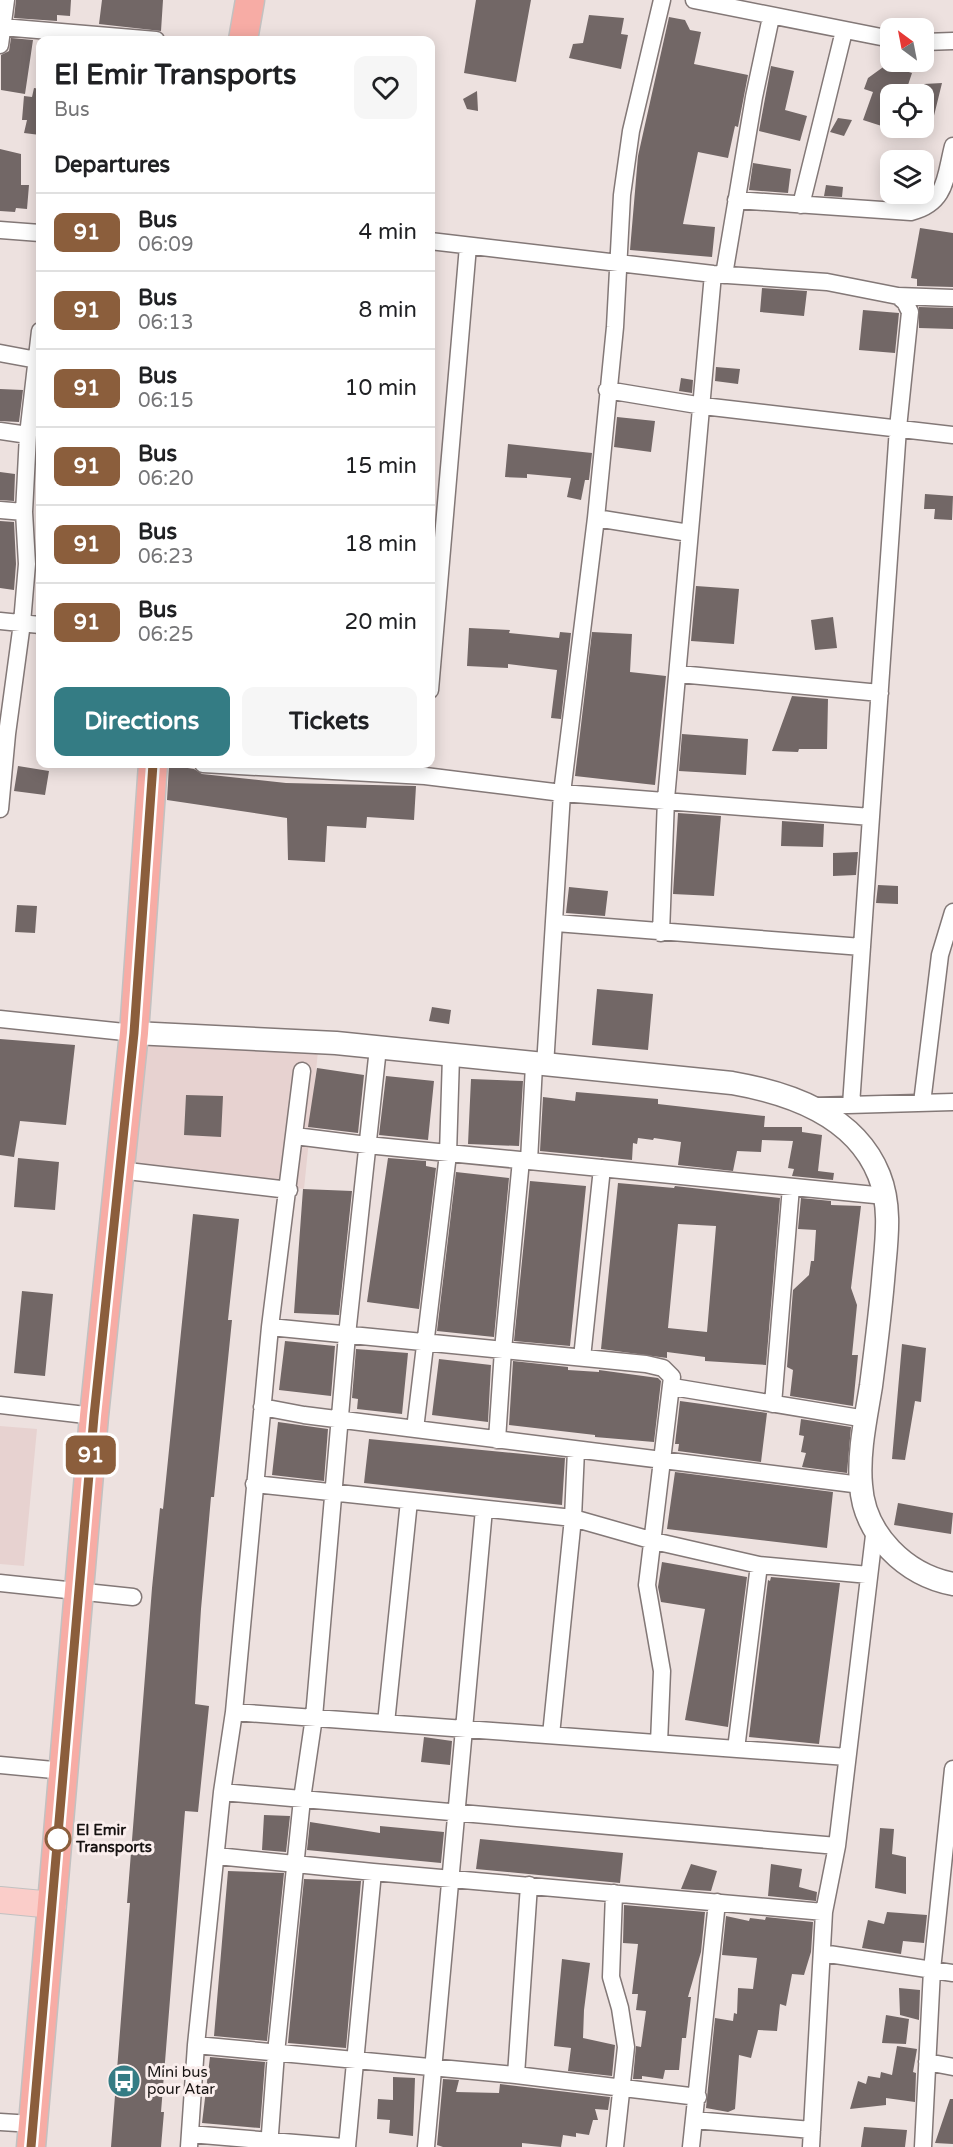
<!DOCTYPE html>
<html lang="en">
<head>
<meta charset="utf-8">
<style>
  body { margin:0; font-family:"Varela Round",sans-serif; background:#f6f6f6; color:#202124; height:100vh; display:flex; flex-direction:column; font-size:22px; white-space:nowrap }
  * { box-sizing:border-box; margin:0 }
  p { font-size:20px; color:#757577 }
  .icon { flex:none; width:33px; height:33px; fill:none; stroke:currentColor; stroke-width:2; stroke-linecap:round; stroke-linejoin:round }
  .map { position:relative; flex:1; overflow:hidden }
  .sheet { position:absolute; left:36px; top:36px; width:399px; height:732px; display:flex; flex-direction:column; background:#fff; border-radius:12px; box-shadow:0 3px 15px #0003 }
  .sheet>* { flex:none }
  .badge { padding:0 12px; border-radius:9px; font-size:21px; line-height:39px }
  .needle { width:39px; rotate:328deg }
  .tools { position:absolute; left:880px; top:18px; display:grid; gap:12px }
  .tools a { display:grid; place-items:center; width:54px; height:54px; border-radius:12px; background:#fff; box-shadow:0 3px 15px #0003; font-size:30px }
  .map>.badge { position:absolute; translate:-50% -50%; box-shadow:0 0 0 3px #fff }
  h2 { padding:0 18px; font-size:22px; line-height:54px }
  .round { display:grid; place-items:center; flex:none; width:63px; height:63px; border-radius:12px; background:#f6f6f6 }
  .headline { display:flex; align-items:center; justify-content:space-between; height:102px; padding:0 18px }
  h1 { font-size:28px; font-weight:700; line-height:45px }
  .primary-button { display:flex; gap:12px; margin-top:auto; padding:12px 18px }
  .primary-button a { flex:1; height:69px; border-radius:12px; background:#347c84; color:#fff; font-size:24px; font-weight:700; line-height:69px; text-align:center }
  .primary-button a+a { background:#f6f6f6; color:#202124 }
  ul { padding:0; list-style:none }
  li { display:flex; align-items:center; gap:18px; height:78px; padding:0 18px; border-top:2px solid #e0e0e0 }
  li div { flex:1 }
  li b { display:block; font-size:22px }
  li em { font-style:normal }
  li .badge { min-width:66px; font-weight:700; text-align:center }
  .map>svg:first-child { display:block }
  .built { fill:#e7d2d0 }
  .building { fill:#726766; fill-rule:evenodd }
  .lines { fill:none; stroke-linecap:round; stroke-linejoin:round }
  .street-casing { stroke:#837877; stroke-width:19 }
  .secondary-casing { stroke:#837877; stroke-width:25 }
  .primary-casing { stroke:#c2c1c1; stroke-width:28 }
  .highway-casing { stroke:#c2c1c1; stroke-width:31 }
  .street { stroke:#fff; stroke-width:16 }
  .secondary { stroke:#fff; stroke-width:22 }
  .primary { stroke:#facdc9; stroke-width:26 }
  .highway { stroke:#f7aca5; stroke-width:28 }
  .line-casing { stroke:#fff; stroke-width:14 }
  .line { stroke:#8b5e3c; stroke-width:9 }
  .stop-dot { fill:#fff; stroke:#8b5e3c; stroke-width:3 }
  .labels { text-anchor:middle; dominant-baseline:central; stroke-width:6; stroke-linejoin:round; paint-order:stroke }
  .stop-label { font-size:15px; font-weight:bold; fill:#161211; stroke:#faeeed; text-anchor:start }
  .poi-label { font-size:15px; fill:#161211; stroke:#faeeed; text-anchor:start }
</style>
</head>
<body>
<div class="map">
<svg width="953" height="2147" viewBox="0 0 953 2147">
  <rect width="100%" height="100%" fill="#ede1df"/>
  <!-- built -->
  <path class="built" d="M142,1040L318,1051L304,1189L130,1167Z
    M0,1426L37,1429L24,1566L0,1564Z"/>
  <!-- building -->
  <path class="building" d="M16,0H71L70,16L57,15V21L14,18Z
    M102,0H163L161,31L99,24Z
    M476,0H531L516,82L464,73Z
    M589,15L624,18L621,34L628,35L621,69L569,58L573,44L583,43Z
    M669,17L685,20L690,30L701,32L694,64L748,75L738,127L735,126L728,158L698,152L683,224L715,227L712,257L630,250L638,156Z
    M11,38L33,40L25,94L1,90V55L9,51Z
    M886,65L912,73L905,94H891V129L863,120L873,92L864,89L868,78Z
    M771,66L794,71L785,110L807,116L800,141L759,131Z
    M942,83L930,132L924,131V84Z
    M34,88L40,89V135L24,133L27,120H22L24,96L32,97Z
    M477,91L478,111L467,109L463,99Z
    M838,118L852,120L844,136L830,132Z
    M0,149L21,154V185H29L27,209L16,208L15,212L0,211Z
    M753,163L791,169L788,193L749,190Z
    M826,185L843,187L842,197L824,196Z
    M920,228L953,233V287L917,286V279L911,278Z
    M762,288L807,291L804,316L760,312Z
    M919,307L953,308V329L919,328Z
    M863,310L899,313L895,353L859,350Z
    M716,367L740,369L738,384L715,381Z
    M681,378L693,380L692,393L679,391Z
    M0,389L23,390L19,422L0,421Z
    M617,417L655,421L651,452L614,447Z
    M508,444L592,453L589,480H585L581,500L567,497L571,478L527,474V478L505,477Z
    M0,472L15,474L14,501L0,500Z
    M925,494L953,496L952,520L934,519L935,509H924Z
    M0,521L14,522L16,564L14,590L0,588Z
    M696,586L739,589L734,644L691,641Z
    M833,617L837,648L815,650L811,620Z
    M469,628L510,630L509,633L559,638L560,632L571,633L561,719L551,718L557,670L508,664V668L467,666Z
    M592,632L632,634L630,672L666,676L655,785L575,776Z
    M792,696L828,699L827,749H799L798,752L772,751Z
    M682,734L748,739L746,775L679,771Z
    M169,765L194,769L202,774L286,783L416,786L414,820L367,817L366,828L327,826L325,862L288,860L287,818L167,800Z
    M18,766L49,771L45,795L14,791Z
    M678,813L721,816L714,896L673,894Z
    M782,821L824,824L823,847L781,846Z
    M858,852L856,875L833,876V853Z
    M878,885L898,886V904L876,903Z
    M569,887L608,891L605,916L566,913Z
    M17,905L37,906L35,933L15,932Z
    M597,989L653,994L648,1050L592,1045Z
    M432,1007L451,1010L449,1024L429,1021Z
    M0,1039L75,1045L66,1125L20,1121L14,1157L0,1155Z
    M317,1068L364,1075L358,1133L308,1127Z
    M386,1076L434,1081L428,1140L379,1135Z
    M471,1079L523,1081L519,1146L468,1144Z
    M576,1092L658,1099V1104L765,1116L764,1127H802V1132L822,1135L818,1171L834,1173L833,1180L792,1176L794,1169L788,1168L793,1141L762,1140L761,1152L737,1151L733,1171L678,1165L681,1142L654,1138L653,1140L638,1138L637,1144L633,1143L632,1160L540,1151L543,1097L575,1101Z
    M186,1095L223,1096L221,1137L184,1135Z
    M18,1158L59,1162L55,1210L14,1207Z
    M388,1158L426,1161V1166L436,1168L419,1309L367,1302Z
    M456,1172L509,1178L494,1337L437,1331Z
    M530,1181L586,1186L570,1346L514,1341Z
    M618,1183L674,1188L675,1186L780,1198L766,1365L705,1361V1357L667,1352V1358L601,1349ZM678,1224L716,1226L707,1332L668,1328Z
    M303,1189L352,1191L339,1315L294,1313Z
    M801,1198L831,1201V1205L861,1206L851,1288L857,1305L852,1355H858L853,1406L790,1396L793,1370L787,1367L793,1290L809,1275L811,1261H814L816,1230L798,1229Z
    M193,1214L239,1219L228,1320H232L214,1497H211L201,1609L195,1704L209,1706L198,1812L185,1811L161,2112H164L161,2147H111L130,1903H127L152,1588L160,1508L163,1509Z
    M22,1291L53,1294L45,1376L14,1373Z
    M285,1341L335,1346L331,1396L279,1390Z
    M902,1344L926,1348L921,1402L915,1401L905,1460L892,1459Z
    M356,1349L408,1353L402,1414L357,1409L358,1399L352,1398Z
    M439,1359L491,1365L488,1422L432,1415Z
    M513,1361L568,1367V1370L599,1372V1370L658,1378L661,1381L654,1442L595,1437V1435L509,1425Z
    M680,1401L767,1413L761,1462L678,1451L679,1444H675Z
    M801,1419L851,1427L847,1473L802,1467L806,1453L801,1452L804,1436L799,1435Z
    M278,1422L328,1429L324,1481L272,1475Z
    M369,1439L565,1458L562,1505L364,1483Z
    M675,1472L833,1492L827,1548L667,1529Z
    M898,1503L953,1513L951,1534L894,1525Z
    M662,1562L747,1577L728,1727L685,1720L705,1609L661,1602L658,1587Z
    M771,1577L840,1583L819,1744L749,1737L768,1580L770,1581Z
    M424,1737L452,1741L450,1765L421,1762Z
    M264,1815L290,1816L286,1852L262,1850Z
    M310,1822L380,1833V1826L444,1832L441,1863L307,1850Z
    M880,1828L894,1829L892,1854L906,1857V1894L875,1888Z
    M480,1839L623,1853L620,1883L476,1869Z
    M691,1864L717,1871L711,1891L681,1889Z
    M771,1864L802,1869L799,1887L817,1892L816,1901L768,1896Z
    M228,1871L284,1873L267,2041L214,2036Z
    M304,1879L361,1881L346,2048L288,2043Z
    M624,1905L705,1912L701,1952L688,1997H691L686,2038H682L679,2070H665L663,2079L642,2076V2079H633L636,2046L641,2047L646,2011L636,2010L638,1994H632L638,1944L623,1943Z
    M887,1912L927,1915L924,1943L903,1941L901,1954L862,1948L868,1920L884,1924Z
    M726,1916L749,1921L750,1918L765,1920L766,1917L813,1922L811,1952L804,1975L792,1974L786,2006L780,2004L777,2031L758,2030L751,2058L739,2055L735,2109L728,2112L706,2108L715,2018L733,2021L734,2013L737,2014L738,1988L753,1989L757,1958L722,1955Z
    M562,1959L590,1963L584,2010L583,2038L615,2045L612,2076L568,2071L571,2048L554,2046Z
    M899,1988L920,1990L919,2020L900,2015Z
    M886,2015L909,2019L906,2044L882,2043Z
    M897,2046L917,2049L913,2072L916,2073L915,2102L886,2098V2105L850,2109L858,2081L866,2084L868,2076L880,2078L881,2072L892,2075Z
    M210,2057L265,2062L260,2128L202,2123Z
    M393,2077L415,2078L413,2136L389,2133L390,2120L377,2119L378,2099L393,2100Z
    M443,2079L459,2080L456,2092L499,2093L500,2084L610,2097L608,2110L595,2109L598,2120H593L589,2135L576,2133V2137L563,2135L561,2147L522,2143V2147H443L437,2145Z
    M950,2099H953V2144L935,2143Z
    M864,2127L907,2130L905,2147H861Z"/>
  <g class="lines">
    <defs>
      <path id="street" d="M694,0L891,39
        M2,27L156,40
        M924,42L953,41
        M0,45L6,0
        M736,200L911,212C947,203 945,177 953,146
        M801,205L844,31
        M0,230L40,233
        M430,241L713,274L827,282L898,296L905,302L910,312L898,428L851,1105
        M724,275L754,97L771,17
        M898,296L953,298
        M0,353L37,360
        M607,390L703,406L953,435
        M0,431L28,435
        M0,510L24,512
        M596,518L689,533
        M0,621L40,625
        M679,674L880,693
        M430,690L468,246
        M203,764L425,776L562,793L871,817
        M0,809L7,734L22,623L27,564L24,512L28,435L40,331
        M556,923L862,947
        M661,933L666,799L713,274
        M0,1019L134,1033
        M545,1066L562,793L596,518L615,327L622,195L631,131L662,0
        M922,1103L940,955L953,912
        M813,1106L953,1102
        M295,1136L367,1145L885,1196
        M529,1161L534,1065
        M119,1170L289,1190
        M270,1327L646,1364L663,1368L672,1377L647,1585L662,1671L659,1743
        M582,1358L602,1168
        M673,1387L866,1419
        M773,1404L791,1187
        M0,1405L94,1416
        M262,1407L304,1415L861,1485
        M415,1429L448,1154L451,1056
        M497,1440L503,1350L521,1160
        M254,1484L573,1518L654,1541L759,1565L869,1575
        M0,1583L133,1597
        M234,1712L847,1757
        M386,1723L409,1501
        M551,1735L573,1518L576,1450
        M736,1749L759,1565
        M0,1765L64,1771
        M222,1792L837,1846
        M217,1856L373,1872L824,1912
        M614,1893L611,1977L620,2008L626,2047L615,2147
        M822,1953L953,1973
        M196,2045L516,2075L698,2097
        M927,2062L953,2067
        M516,2075L529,1885
        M694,2120L812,2130
        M0,2122L33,2124
        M190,2134L343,2147
        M189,2147L196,2045L222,1792L234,1712L270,1327L302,1071
        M269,2147L276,2053L302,1799L314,1717L347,1335L378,1048
        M347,2147L373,1872
        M426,2147L484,1509
        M691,2147L717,1902
        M811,2147L824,1912L837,1846L875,1527
        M923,2147L932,1970L953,1769"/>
      <path id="secondary" d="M134,1033L336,1043L732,1083C789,1093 855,1115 879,1175C891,1205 887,1237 884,1269C881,1308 876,1347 871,1386C866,1417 858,1453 861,1485C864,1535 906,1575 953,1584"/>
      <path id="primary" d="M0,1900L53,1905"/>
      <path id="highway" d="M243,40L250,0
        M31,2147L94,1416L134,1033L153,764"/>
    </defs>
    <!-- street casing -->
    <use href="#street" class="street-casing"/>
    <!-- secondary casing -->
    <use href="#secondary" class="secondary-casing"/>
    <!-- primary casing -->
    <use href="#primary" class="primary-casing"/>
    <!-- highway casing -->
    <use href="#highway" class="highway-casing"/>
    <!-- street -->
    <use href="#street" class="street"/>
    <!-- secondary -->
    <use href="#secondary" class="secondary"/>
    <!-- primary -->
    <use href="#primary" class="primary"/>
    <!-- highway -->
    <use href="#highway" class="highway"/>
  </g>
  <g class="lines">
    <defs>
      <path id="line" d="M31,2147L94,1416L134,1033L153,764"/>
    </defs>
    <!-- line casing -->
    <use href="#line" class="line-casing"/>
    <!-- line -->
    <use href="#line" class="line"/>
  </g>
  <!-- icons -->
  <defs>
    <symbol id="bus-disc" viewBox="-11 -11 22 22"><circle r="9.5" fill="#347c84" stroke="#faeeed"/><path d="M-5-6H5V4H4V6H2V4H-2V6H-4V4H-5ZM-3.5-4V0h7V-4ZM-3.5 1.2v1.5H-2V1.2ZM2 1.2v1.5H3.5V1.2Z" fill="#fff"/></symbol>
  </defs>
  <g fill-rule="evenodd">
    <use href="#bus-disc" x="105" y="2062" width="38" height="38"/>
  </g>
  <!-- markers -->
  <circle class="stop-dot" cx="58" cy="1839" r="12"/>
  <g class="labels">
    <!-- stop labels -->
    <g class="stop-label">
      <text x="76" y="1830">El Emir<tspan x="76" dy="17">Transports</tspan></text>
    </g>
    <!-- poi labels -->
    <g class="poi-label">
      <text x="147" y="2072">Mini bus<tspan x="147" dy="17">pour Atar</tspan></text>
    </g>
  </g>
</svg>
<div class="tools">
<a><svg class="needle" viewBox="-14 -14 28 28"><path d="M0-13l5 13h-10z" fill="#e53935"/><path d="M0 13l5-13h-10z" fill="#757577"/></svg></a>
<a><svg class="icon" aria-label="locate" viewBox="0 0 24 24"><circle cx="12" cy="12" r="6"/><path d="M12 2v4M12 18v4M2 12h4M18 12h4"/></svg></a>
<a><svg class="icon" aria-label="layers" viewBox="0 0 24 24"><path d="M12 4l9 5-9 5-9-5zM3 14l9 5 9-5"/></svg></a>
</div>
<b class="badge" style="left:91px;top:1455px;background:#8b5e3c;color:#fff">91</b>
<section class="sheet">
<div class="headline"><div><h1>El Emir Transports</h1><p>Bus</p></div><a class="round"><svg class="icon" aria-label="heart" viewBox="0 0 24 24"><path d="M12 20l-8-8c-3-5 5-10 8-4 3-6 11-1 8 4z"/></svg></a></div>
<h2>Departures</h2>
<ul>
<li><span class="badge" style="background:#8b5e3c;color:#fff">91</span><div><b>Bus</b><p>06:09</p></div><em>4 min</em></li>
<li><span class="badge" style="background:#8b5e3c;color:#fff">91</span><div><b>Bus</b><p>06:13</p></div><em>8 min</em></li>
<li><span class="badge" style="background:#8b5e3c;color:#fff">91</span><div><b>Bus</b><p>06:15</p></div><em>10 min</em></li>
<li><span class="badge" style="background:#8b5e3c;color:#fff">91</span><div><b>Bus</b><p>06:20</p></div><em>15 min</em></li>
<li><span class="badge" style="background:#8b5e3c;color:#fff">91</span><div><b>Bus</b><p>06:23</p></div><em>18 min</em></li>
<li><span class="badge" style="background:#8b5e3c;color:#fff">91</span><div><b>Bus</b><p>06:25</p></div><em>20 min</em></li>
</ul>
<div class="primary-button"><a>Directions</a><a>Tickets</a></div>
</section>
</div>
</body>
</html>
